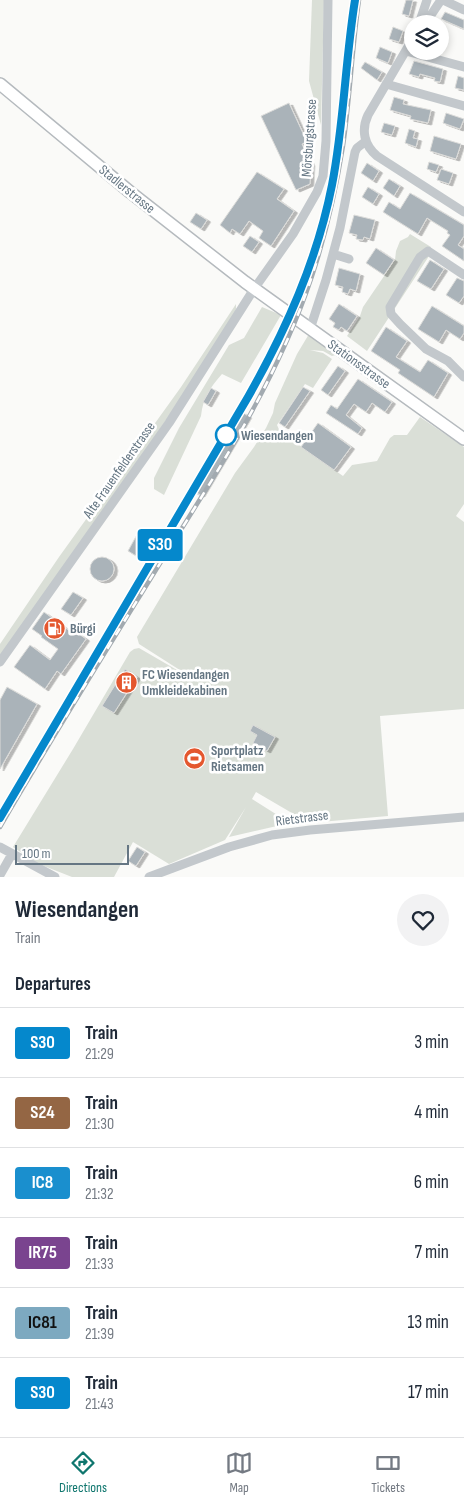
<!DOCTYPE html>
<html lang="en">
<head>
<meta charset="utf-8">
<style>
  body { margin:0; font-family:"Sofia Sans Condensed",sans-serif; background:#f2f2f3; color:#1f2937; height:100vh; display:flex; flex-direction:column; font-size:19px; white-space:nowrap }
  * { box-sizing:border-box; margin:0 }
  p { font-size:16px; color:#747a83 }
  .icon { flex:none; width:28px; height:28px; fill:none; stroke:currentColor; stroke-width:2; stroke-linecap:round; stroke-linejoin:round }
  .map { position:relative; height:877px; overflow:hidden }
  .sheet { display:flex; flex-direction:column; background:#fff; flex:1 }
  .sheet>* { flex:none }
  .badge { padding:0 10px; border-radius:4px; font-size:18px; line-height:32px }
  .tools { position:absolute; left:404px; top:15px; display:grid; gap:10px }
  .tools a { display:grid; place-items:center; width:45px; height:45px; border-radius:50%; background:#fff; box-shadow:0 2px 8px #0003; font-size:25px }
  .scale { position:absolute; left:15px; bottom:12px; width:114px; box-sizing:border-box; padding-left:5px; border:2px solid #657683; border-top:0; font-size:14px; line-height:18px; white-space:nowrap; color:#657683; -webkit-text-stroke:4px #fff; paint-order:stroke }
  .map>.badge { position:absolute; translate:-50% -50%; box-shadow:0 0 0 2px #fff }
  h2 { padding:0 15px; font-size:19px; line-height:45px }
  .round { display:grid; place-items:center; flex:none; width:52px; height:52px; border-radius:26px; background:#f2f2f3 }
  .summary { display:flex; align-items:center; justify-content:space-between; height:85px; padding:0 15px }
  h1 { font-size:24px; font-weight:700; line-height:38px }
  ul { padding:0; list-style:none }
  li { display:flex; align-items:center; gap:15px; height:70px; padding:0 15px; border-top:1px solid #e0e1e3 }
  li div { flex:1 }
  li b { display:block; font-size:19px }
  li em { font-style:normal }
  li .badge { min-width:55px; font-weight:700; text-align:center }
  .tab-bar { display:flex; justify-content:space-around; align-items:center; height:70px; border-top:1px solid #e0e1e3; background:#fff; font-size:14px; color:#747a83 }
  .tab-bar a { display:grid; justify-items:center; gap:2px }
  .tab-bar .selected { color:#0f766e }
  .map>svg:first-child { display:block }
  .green { fill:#dadfd7 }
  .building { fill:#aab3b9; stroke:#dcdcda; filter:url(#shadow) }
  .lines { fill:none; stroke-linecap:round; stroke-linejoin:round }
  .major-casing { stroke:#b5babe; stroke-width:14 }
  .minor { stroke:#c3c8cc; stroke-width:9 }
  .major { stroke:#fff; stroke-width:11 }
  .rail-casing { stroke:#a2aab0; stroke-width:4.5 }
  .rail { stroke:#fff; stroke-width:2.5; stroke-dasharray:8; stroke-linecap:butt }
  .line-casing { stroke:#fff; stroke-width:11 }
  .line { stroke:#0588cc; stroke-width:8 }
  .stop-dot { fill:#fff; stroke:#0588cc; stroke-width:2.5 }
  .labels { text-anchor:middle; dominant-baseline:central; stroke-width:5; stroke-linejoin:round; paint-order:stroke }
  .street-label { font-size:14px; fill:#657683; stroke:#fff }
  .stop-label { font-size:14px; font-weight:bold; fill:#657683; stroke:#fff; text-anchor:start }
  .poi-label { font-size:14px; font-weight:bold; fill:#657683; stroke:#fff; text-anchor:start }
</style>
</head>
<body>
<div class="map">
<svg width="464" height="877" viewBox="0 0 464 877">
  <defs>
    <filter id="shadow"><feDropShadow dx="3.5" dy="2" stdDeviation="0" flood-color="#0004"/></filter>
  </defs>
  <rect width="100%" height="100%" fill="#fafaf8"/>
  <!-- green -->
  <path class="green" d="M312,0H324L321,125L309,81Z
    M410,234L431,247L429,251L431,253L367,351L347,336L360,316L363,307L395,260L396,251L400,241L408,237Z
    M236,304V309L230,327L0,662V644L59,557L181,387Z
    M262,307L281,315L241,383L222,374C210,388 203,397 201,416L164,495L154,489V478L179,428L229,345L244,338Z
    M309,334L343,353L332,356L323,351L310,350L323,353L332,359L313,388L305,384L277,425L281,434L292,440L343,476L352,465L377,461L390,438L394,435H407L420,417L464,447V504L456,516L464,522V709L380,716L388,816L309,823L256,792L252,799L290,823L229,837L246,807L225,840L169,864L133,842L114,877H72L39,864L13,847L73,749L130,652L134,649L139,648L208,688L139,644L137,637L235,473L254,447L266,428L273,413L275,403L297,354Z"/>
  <!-- building -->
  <path class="building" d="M406,0H413L409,16L402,14Z
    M445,12L464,20V29L441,19Z
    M393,27L403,31L399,42L389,39Z
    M380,47L392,52L388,63L376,58Z
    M414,61L443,69L440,82L434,81L435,78L420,74L419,77L409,74Z
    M365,62L382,72L377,80L361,68Z
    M458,76L464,78V90L455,88Z
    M394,97L404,100L403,104L431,110L428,123L410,119L411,116L390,110Z
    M289,103L307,142L302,144L311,164L310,184L296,190L261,116Z
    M446,113L464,119L460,129L443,123Z
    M384,123L395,126L392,135L381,132Z
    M409,129L415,131L413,138L418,139L416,147L405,143Z
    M434,136L461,144L456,159L430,151Z
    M429,162L439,165L436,172L427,169Z
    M367,163L379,171L373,181L361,173Z
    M441,169L453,173L449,184L437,180Z
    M257,172L284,189L277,199L294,211L271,246L259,238L263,231L249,221L240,234L232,229L230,233L220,225Z
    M389,179L400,186L394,196L383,188Z
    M368,187L379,194L373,204L362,197Z
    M410,193L464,225V236L458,245L464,249V261L442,246L450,235L447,233L448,231L427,218L418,234L383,212L389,202L400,209Z
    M196,213L207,220L201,229L190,222Z
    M354,215L375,220L370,239L364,237L363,240L356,239L357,235L349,233Z
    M250,236L259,242L252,252L243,246Z
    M376,248L394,260L384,275L366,263Z
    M430,260L444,269L431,289L417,281Z
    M339,268L360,274L356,291L350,289L348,294L342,292L343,287L335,285Z
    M457,278L464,281V296L459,303L446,295Z
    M339,304L357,316L347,331L341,327L339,330L333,327L335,323L329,319Z
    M432,306L464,326V333L460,339L446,330L439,342L418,329Z
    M386,327L407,341L396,357L420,372L428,360L448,373L434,397L398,373L400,370L371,351Z
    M338,366L345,371L328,395L321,390Z
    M358,379L392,402L385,412L372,403L366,412L354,404L346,415L362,428L358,434L326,413L331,405L337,409Z
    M303,387L310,391L285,427L279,423Z
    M211,388L216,391L208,405L203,402Z
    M242,412L248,416L201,495L194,492Z
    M318,423L351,447L334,470L301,447Z
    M139,531L155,540L143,560L128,551Z
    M90 569a12 12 0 1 1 24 0a12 12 0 1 1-24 0Z
    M73,592L83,598L71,615L61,609Z
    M44,612L71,632L72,629L86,639L61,674L57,671L45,689L14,667L30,645L50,660L58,649L41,637L42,636L32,629Z
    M125,669L137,677L114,713L102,706Z
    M7,687L37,704L0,769V700Z
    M253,725L275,737L267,751L253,743L257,735L250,731Z
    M137,847L145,852L136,866L128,861Z"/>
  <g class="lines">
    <defs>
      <path id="major" d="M0,84L130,192L245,282L464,439"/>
    </defs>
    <!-- major casing -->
    <use href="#major" class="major-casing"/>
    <!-- minor -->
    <path class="minor" d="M443,0L464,10
      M419,24L427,0
      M425,24L441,0
      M412,40L368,115C361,130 364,145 377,156L464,212
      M406,51L464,67
      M386,84L464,106
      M333,254L349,259
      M464,275L428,251L420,257L390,307L391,314L400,324L426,349L448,361L464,377
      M312,323L326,280L340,228L355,152L357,148L366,141
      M0,662L169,423L254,289L293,234L317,192L323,176L326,141L328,0
      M0,847L55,877
      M0,875L12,854
      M149,877L229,847L272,835L310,830L464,817"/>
    <!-- major -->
    <use href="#major" class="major"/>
    <defs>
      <path id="rail" d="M104,641L248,397L276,346L293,309
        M0,827C54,734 111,643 167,552C223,463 279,376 312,276C326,234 336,190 343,146C350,98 352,49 359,0"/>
    </defs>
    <!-- rail casing -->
    <use href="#rail" class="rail-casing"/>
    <!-- rail -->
    <use href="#rail" class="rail"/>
  </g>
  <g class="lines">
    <defs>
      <path id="line" d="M0,818L248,397C286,330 317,261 332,185C344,124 345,62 355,0"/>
    </defs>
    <!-- line casing -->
    <use href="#line" class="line-casing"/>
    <!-- line -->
    <use href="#line" class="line"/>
  </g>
  <!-- icons -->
  <defs>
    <symbol id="fuel-disc" viewBox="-11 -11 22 22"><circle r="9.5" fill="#e4572e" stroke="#fff"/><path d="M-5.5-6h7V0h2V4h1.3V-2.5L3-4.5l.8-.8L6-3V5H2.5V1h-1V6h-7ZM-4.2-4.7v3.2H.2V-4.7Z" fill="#fff"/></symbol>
    <symbol id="building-disc" viewBox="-11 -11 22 22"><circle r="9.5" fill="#e4572e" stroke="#fff"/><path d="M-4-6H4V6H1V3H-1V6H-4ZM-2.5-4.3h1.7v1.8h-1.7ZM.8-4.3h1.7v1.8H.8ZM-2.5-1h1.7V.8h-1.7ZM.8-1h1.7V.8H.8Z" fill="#fff"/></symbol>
    <symbol id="stadium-disc" viewBox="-11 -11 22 22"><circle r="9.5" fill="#e4572e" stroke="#fff"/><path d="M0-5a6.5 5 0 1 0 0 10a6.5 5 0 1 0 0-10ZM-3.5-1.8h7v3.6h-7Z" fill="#fff"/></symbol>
  </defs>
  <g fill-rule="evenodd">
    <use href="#fuel-disc" x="42" y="616" width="25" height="25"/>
    <use href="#building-disc" x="114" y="670" width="25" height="25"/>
    <use href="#stadium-disc" x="182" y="746" width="25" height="25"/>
  </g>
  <!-- markers -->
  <circle class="stop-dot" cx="226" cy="435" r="10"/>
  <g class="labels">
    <!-- street labels -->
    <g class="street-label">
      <text transform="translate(309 138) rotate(-86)">Mörsburgstrasse</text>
      <text transform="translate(127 189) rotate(39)">Stadlerstrasse</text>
      <text transform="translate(359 364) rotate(36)">Stationsstrasse</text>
      <text transform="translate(119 470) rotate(-55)">Alte Frauenfelderstrasse</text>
      <text transform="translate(302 818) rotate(-7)">Rietstrasse</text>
    </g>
    <!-- stop labels -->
    <g class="stop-label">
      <text x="241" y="435">Wiesendangen</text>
    </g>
    <!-- poi labels -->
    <g class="poi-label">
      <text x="70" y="628">Bürgi</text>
      <text x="142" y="674">FC Wiesendangen<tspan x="142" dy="16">Umkleidekabinen</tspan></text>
      <text x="211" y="750">Sportplatz<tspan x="211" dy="16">Rietsamen</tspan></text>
    </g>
  </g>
</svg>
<div class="tools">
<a><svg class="icon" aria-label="layers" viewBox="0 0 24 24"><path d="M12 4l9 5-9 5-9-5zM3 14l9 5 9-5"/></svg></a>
</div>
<div class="scale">100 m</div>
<b class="badge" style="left:160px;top:545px;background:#0588cc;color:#fff">S30</b>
</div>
<section class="sheet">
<div class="summary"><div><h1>Wiesendangen</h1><p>Train</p></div><a class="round"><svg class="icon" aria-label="heart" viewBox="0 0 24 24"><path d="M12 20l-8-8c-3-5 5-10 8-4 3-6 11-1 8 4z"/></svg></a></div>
<h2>Departures</h2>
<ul>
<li><span class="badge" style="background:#0588cc;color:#fff">S30</span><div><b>Train</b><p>21:29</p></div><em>3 min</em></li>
<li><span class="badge" style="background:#946644;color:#fff">S24</span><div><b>Train</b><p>21:30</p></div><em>4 min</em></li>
<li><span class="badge" style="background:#1a8fce;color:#fff">IC8</span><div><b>Train</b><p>21:32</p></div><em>6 min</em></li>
<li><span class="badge" style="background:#7a448f;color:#fff">IR75</span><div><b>Train</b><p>21:33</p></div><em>7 min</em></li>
<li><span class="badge" style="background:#7da9c0;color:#111">IC81</span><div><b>Train</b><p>21:39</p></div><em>13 min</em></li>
<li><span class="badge" style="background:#0588cc;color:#fff">S30</span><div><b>Train</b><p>21:43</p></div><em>17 min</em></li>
</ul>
</section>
<nav class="tab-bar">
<a class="selected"><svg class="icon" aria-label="directions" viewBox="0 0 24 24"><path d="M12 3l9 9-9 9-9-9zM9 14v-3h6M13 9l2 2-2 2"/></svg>Directions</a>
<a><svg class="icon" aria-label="map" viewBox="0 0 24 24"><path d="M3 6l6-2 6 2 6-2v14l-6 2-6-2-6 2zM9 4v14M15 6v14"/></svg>Map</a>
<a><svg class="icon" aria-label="tickets" viewBox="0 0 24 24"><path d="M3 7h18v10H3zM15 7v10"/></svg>Tickets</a>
</nav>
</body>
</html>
